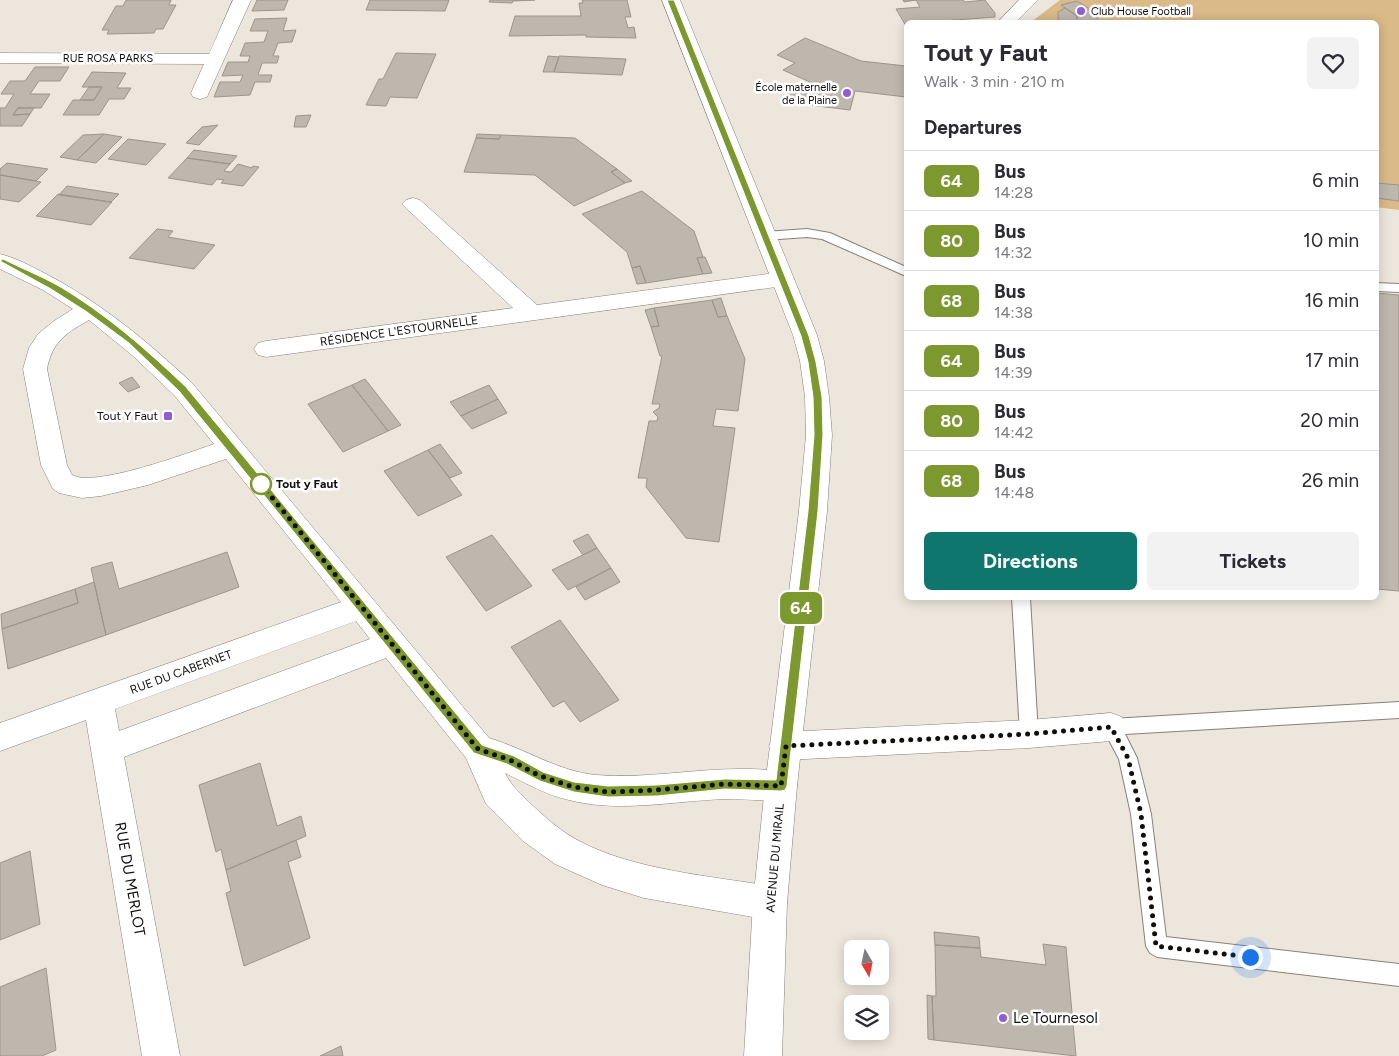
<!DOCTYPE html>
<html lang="en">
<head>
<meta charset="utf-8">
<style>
  body { margin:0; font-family:Figtree,sans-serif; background:#f2f2f3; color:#2b2b33; height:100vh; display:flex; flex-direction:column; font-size:19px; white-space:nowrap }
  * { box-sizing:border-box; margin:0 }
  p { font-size:16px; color:#7c7c81 }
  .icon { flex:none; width:28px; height:28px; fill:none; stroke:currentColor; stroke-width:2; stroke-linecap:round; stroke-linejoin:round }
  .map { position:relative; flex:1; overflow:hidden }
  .drawer { position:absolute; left:904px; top:20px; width:475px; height:580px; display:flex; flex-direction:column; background:#fff; border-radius:8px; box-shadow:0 2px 12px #0003 }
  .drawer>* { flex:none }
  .badge { padding:0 10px; border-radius:8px; font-size:18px; line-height:32px }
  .needle { width:32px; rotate:171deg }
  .fabs { position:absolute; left:844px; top:940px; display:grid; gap:10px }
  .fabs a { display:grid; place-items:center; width:45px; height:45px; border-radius:8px; background:#fff; box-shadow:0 2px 12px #0003; font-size:25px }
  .you { position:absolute; width:25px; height:25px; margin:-12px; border:4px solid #fff; border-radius:50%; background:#1a73e8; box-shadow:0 0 0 8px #1a73e833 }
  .map>.badge { position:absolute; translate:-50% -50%; box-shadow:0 0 0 2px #fff }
  h2 { padding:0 20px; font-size:19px; line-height:45px }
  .round { display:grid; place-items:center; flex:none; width:52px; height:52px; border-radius:8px; background:#f2f2f3 }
  .overview { display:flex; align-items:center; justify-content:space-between; height:85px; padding:0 20px }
  h1 { font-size:24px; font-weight:700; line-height:38px }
  .primary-button { display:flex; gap:10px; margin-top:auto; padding:10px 20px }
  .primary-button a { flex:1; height:58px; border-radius:8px; background:#0f766e; color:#fff; font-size:20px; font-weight:700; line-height:58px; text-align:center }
  .primary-button a+a { background:#f2f2f3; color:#2b2b33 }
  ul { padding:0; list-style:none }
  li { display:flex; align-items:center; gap:15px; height:60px; padding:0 20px; border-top:1px solid #e1e1e2 }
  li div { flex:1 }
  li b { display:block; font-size:19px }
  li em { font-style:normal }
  li .badge { min-width:55px; font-weight:700; text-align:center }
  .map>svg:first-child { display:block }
  .green { fill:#d9ba88 }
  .building { fill:#beb7ad; stroke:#9b958b }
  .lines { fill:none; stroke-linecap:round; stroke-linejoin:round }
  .lane-casing { stroke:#878077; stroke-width:2 }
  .street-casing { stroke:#878077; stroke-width:1 }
  .secondary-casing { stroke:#878077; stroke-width:1 }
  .lane { fill:#fff; fill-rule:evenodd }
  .street { fill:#fff; fill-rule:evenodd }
  .secondary { fill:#fff; fill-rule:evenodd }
  .line { fill:#7c982e; stroke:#fff }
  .walk { stroke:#110f0b; stroke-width:5; stroke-dasharray:0 9 }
  .poi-dot { fill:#8f5ed7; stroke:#fff; stroke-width:2 }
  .stop-dot { fill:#fff; stroke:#7c982e; stroke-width:2.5 }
  .labels { text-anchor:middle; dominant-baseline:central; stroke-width:5; stroke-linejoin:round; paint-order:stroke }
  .far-poi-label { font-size:11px; fill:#110f0b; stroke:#fff; text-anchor:start }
  .far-street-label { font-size:11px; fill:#110f0b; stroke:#fff }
  .street-label { font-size:12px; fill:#110f0b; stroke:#fff }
  .poi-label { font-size:12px; fill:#110f0b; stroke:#fff; text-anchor:end }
  .stop-label { font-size:12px; font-weight:bold; fill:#110f0b; stroke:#fff; text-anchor:start }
  .near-street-label { font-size:15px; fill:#110f0b; stroke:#fff }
  .near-poi-label { font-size:15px; fill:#110f0b; stroke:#fff; text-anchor:start }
</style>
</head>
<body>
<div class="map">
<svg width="1399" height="1056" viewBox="0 0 1399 1056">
  <rect width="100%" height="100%" fill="#ede6dc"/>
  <!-- green -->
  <path class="green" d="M1060,0H1399V210L1376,207V22H1031Z"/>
  <!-- building -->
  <path class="building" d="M126,0H171L169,5H176L163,29H156L154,33L107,34L109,30H102L116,6H123Z
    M257,0H288L284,10L252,11Z
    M370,0H449L445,11L366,10Z
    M490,0H535L513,1L512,3L489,2Z
    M582,0H627L631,17H625L628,28L634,27L636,38L586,37V35L509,36L515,16H581L579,3H583Z
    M903,0H963L965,2L985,0L995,13V17L942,21L943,22H906V26L896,9L920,7L916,0L904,2Z
    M1077,1L1096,13L1098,22H1074L1077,19V16L1061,5Z
    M1065,8L1077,16V19L1074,22H1062L1058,19V12Z
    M287,18L283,31L296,30L292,42L278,43L273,56H279L277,63H262L258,75H272L270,82H255L250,95L214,97L220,82H240L243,75L222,76L228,62H248L250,56H240L245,43L264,42L268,31H250L255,19Z
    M805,38L861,61L906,66V97L855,91L850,110L785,102L790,83L821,87L783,70L795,63L777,55Z
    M396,53L436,54L417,98L390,97L386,106L366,105L379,79H383Z
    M548,56L559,57L554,72H543Z
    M559,56L626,59L622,75L554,72Z
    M35,67H69L60,81H39L30,94H50L41,108H18L13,115L30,114L22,126H0V108H5L14,94H1L10,81H25Z
    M92,72L126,73L117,88H131L124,99H109L99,115H63L73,100H94L102,87H82Z
    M89,87H102L94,100H80Z
    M18,108H34L30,114L13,115Z
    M311,115L306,127H294L296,116Z
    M218,125L199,145L186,143L202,127Z
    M104,134L122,137L96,163L77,160Z
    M104,134L77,160L60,157L83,135Z
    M477,134L501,135L499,139L476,138Z
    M501,135L575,138L617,169L611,172L625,183L574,206L535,175L464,172L476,138L499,139Z
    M128,139L166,144L146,165L108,159Z
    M194,150L237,156L230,164L187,158Z
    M187,158L230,164L224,171L231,172L238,164L252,168L253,166L259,167L243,186L221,183L224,180L217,179L212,185L168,178Z
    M7,163L48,169L36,181L0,175V169Z
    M617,169L632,181L625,183L611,172Z
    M0,175L36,181L41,182L19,202L0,199Z
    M1376,183L1399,185V201L1376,198Z
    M67,186L119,194L111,202L59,195Z
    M642,191L694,231L703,257L697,258L703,274L646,283L640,266L632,268L627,252L582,214Z
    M58,194L111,202H112L91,225L36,216Z
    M157,229L173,231L168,237L215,245L194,269L129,258Z
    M705,257L712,273L703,274L697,258Z
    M640,266L646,283L637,284L632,268Z
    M1376,293L1399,295V591L1376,589Z
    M721,298L727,316L718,317L712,300Z
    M712,300L718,317L727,316L745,359L738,411L716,409L713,426L735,428L719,542L686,538L646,487L647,478H638L649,421H657L658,417L653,412L659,408L660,404H652L662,356H660L651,327L659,326L654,308Z
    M654,308L659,326L651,327L645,310Z
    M132,377L140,387L128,392L119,383Z
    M365,379L401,425L388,431L352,385Z
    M352,385L388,431L343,452L308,404Z
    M489,385L498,399L461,416L450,402Z
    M498,399L507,413L472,429L461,416Z
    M440,444L462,473L450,478L428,450Z
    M428,450L462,495L418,516L384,471Z
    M588,534L597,548L583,555L573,541Z
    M492,535L532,586L486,611L446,557Z
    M597,548L611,568L568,590L552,570Z
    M227,552L239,587L106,635L91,568L112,562L119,589Z
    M611,568L620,582L585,600L576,587Z
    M94,582L106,635L8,669L2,629L78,603L75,589Z
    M75,589L78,603L2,629L1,614Z
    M560,620L619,700L580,722L564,701L553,707L511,647Z
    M260,763L277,826L301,816L306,836L226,870L221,849L216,852L199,785Z
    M296,840L301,857L288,862L310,938L244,966L226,893L231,891L226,870Z
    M30,851L40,924L0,940V863Z
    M934,932L979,937L980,948L935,945Z
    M1043,944L1066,947L1076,1056L934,1040L932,996H936L935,945L980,948L981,957L1046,965Z
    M46,968L56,1050L42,1056H0V987Z
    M927,995L932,996L934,1040L928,1039Z
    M341,1046L343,1056H320Z"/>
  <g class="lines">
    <defs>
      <path id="lane" d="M807,229L830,233L906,267V276L822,239L807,237L765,240L759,236L765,232Z
        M1376,283L1399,284V292L1376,291Z
        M1012,598H1030L1038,734L1036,740L1029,742L1022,740L1020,734Z
        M1399,702V718L1125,734L1137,758L1151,814L1166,937L1399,964V986L1157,957L1150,953L1146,946L1131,814L1119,759L1102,727L1104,721L1111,719Z"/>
      <path id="street" d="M233,0H251L207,97L200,99L193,97L191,93L204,64L0,63V53L209,54Z
        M1019,0H1038L1016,22H998Z
        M413,198L420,200L537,305L783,272L791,274L794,279L791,284L783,286L266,357L258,355L254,349L258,343L266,341L513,308L406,208L402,204L406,200Z
        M0,254C16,258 31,266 46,274C100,302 147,341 192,383L489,738C526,749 557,771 596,775C644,779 692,769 740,769C758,769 776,769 793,776L797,786L793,796C772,804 747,798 725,799C673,801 620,813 569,800C546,795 526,783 505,773C511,786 522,795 532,805C547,819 563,833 581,842C635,870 710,876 770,886L782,891L787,903L782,915L770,920L644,898L602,885L555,864L523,841L486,804L466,758L386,658L124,757L180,1056H142L86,720L0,751V723L341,602L226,459L148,485L101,496L82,498L59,493L53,489L41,465L23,369L29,348L38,334L54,321L73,309L43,290L0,269ZM89,320L133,356L174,395L214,444C188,453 94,488 72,475L67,465L47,369C52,342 66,333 89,320ZM356,621L370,639L119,731L115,709Z
        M1111,713L1122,717L1127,727L1122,737L1111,741L1029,748L785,760L774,756L769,746L774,736L785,732L1029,720Z"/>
      <path id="secondary" d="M662,0H680L817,335L824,361L829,397L832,435L827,511L797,786L787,903L782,1056H744L753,903L765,786L799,511L806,435L805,397L800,361L793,335Z"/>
    </defs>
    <!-- lane casing -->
    <use href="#lane" class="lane-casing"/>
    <!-- street casing -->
    <use href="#street" class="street-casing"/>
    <!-- secondary casing -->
    <use href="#secondary" class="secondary-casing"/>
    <!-- lane -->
    <use href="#lane" class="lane"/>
    <!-- street -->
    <use href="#street" class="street"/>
    <!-- secondary -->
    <use href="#secondary" class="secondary"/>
  </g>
  <!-- line -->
  <path class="line" d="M667,0H674L809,336L816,362L822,397L823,435L818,511L787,786L785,790L781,791L725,789L657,796L608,797L574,792L540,781L507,764L474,753L179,391L129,343L87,312L51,289L0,261L3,259C21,268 41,276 59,286C106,314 146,349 186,387L482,745L514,756L543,772L574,782L608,786L657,785L725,779L776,780L808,511L814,435L813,397L808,362L801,336Z"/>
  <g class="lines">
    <!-- walk -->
    <path class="walk" d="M261,484L478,749L510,760L540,776L574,787L608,792L657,790L725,784L781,786L786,746L1029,734L1111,727L1128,758L1141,814L1156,946L1250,957"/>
  </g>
  <!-- markers -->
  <g class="poi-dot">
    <circle cx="1081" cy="11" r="5"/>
    <circle cx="847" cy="93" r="5"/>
    <rect x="163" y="411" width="10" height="10" rx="2.5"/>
    <circle cx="1003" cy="1018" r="5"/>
  </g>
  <circle class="stop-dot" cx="261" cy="484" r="10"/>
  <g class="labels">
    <!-- far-poi labels -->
    <g class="far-poi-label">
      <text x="1091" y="11">Club House Football</text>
      <text x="837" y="87" text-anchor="end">École maternelle<tspan x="837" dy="13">de la Plaine</tspan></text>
    </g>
    <!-- far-street labels -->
    <g class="far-street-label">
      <text x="108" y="58">RUE ROSA PARKS</text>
    </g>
    <!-- street labels -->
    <g class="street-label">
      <text transform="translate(399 331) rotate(-8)">RÉSIDENCE L'ESTOURNELLE</text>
      <text transform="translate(181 672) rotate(-20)">RUE DU CABERNET</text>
      <text transform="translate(775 858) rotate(-85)">AVENUE DU MIRAIL</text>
    </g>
    <!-- poi labels -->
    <g class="poi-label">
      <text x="158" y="416">Tout Y Faut</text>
    </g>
    <!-- stop labels -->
    <g class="stop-label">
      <text x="276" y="484">Tout y Faut</text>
    </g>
    <!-- near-street labels -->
    <g class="near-street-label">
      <text transform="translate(130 879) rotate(80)">RUE DU MERLOT</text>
    </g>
    <!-- near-poi labels -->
    <g class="near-poi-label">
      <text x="1013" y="1018">Le Tournesol</text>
    </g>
  </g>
</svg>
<div class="fabs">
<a><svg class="needle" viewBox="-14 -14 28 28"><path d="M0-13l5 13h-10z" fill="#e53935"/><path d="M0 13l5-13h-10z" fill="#7c7c81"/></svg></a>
<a><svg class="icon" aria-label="layers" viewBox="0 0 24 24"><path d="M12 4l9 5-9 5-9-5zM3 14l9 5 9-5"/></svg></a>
</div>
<div class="you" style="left:1250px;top:957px"></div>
<b class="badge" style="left:801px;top:608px;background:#7c982e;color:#fff">64</b>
<section class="drawer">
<div class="overview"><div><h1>Tout y Faut</h1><p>Walk · 3 min · 210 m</p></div><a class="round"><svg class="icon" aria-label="heart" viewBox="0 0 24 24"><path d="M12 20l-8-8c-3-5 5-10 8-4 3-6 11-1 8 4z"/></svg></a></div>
<h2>Departures</h2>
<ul>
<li><span class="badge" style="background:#7c982e;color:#fff">64</span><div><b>Bus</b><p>14:28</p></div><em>6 min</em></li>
<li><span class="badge" style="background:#7c982e;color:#fff">80</span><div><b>Bus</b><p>14:32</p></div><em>10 min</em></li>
<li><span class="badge" style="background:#7c982e;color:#fff">68</span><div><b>Bus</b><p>14:38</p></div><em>16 min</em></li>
<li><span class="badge" style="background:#7c982e;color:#fff">64</span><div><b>Bus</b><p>14:39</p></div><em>17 min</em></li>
<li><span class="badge" style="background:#7c982e;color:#fff">80</span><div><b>Bus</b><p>14:42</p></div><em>20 min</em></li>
<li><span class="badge" style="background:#7c982e;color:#fff">68</span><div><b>Bus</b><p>14:48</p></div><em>26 min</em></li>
</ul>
<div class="primary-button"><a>Directions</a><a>Tickets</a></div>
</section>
</div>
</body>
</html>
